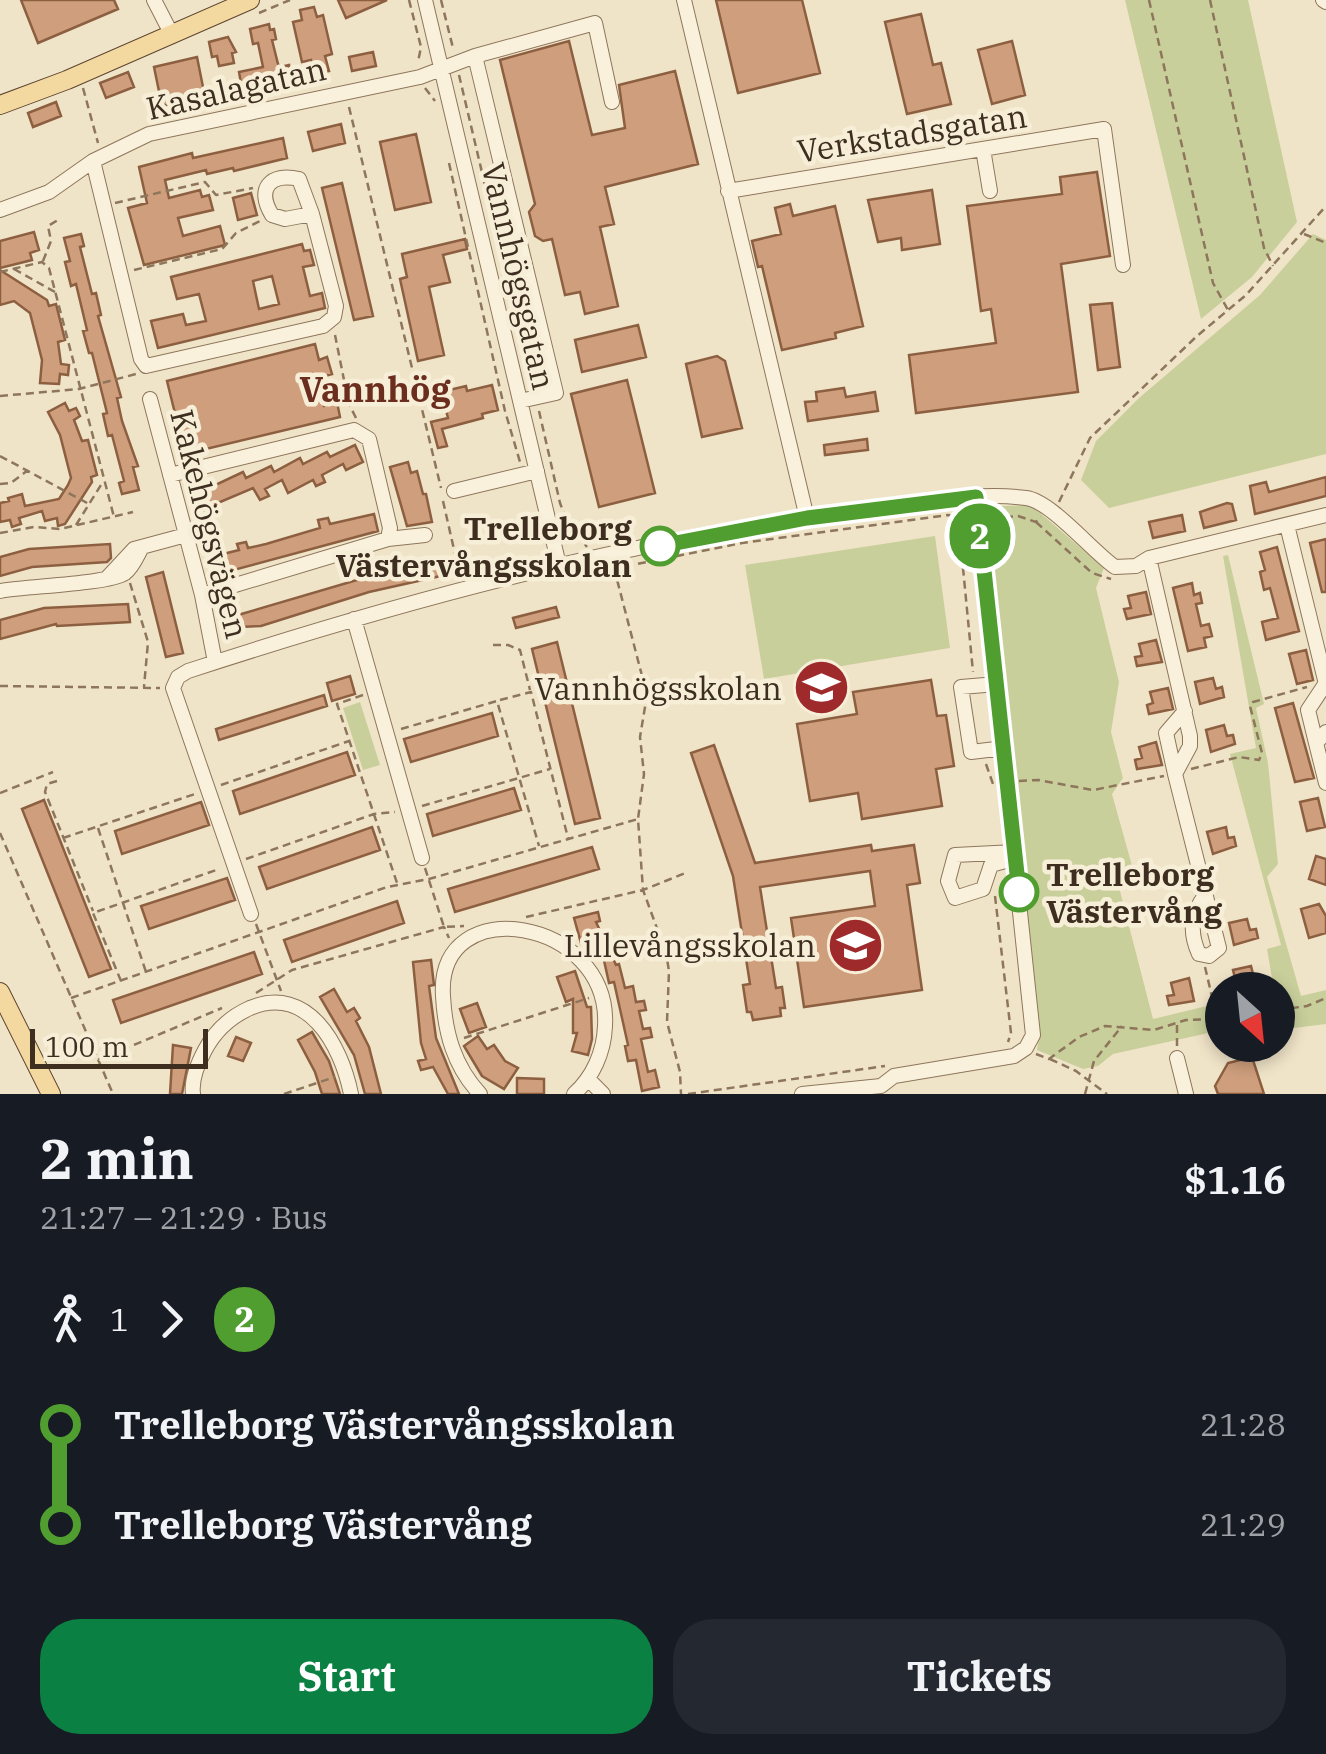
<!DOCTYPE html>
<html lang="en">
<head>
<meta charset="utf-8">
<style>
  body { margin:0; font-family:"IBM Plex Serif",serif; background:#242831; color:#f1f3f6; height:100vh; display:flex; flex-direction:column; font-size:38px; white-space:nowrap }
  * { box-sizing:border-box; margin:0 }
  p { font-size:32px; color:#9ea1a6 }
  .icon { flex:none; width:55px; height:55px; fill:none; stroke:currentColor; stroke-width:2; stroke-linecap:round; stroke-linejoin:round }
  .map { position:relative; height:1094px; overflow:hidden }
  .sheet { display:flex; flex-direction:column; background:#171b24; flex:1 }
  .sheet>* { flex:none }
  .badge { padding:0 20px; border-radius:32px; font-size:35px; line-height:65px }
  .needle { width:65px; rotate:153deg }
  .fabs { position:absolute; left:1205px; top:972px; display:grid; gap:20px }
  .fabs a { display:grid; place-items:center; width:90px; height:90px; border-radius:50%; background:#171b24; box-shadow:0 5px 15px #0003; font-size:50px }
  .scale { position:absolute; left:30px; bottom:25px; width:178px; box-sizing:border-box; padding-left:10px; border:5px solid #3d2e20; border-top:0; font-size:28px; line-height:35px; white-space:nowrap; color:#3d2e20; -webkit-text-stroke:8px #f7eed8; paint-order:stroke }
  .map>.badge { position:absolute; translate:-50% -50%; box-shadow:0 0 0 5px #fff }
  .legs { display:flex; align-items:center; gap:15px; height:110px; padding:0 40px; font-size:32px }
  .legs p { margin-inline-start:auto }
  .summary { display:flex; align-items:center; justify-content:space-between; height:170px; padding:0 40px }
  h1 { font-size:55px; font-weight:700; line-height:75px }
  .primary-button { display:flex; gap:20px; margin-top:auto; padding:20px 40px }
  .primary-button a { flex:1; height:115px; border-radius:40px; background:#0b8043; color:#fff; font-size:40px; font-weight:700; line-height:115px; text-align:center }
  .primary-button a+a { background:#242831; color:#f1f3f6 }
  ul { padding:0 40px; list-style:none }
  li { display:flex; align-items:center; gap:35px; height:100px; font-size:38px }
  li i { display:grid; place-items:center; width:15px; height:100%; margin:0 12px; background:currentColor }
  li i::after { content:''; width:25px; height:25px; margin:-12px; border:8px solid; border-radius:50%; background:#171b24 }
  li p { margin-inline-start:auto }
  li:first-child i { background:linear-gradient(#0000 50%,currentColor 0) }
  li:last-child i { background:linear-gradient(currentColor 50%,#0000 0) }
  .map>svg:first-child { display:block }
  .green { fill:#c9cf9b }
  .building { fill:#cf9f7d; stroke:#8d5f41; stroke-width:2.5; fill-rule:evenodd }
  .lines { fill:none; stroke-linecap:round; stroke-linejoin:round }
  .minor-casing { stroke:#8d765c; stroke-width:16 }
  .major-casing { stroke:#5b4430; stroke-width:20 }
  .path { stroke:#8d765c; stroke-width:2.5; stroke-dasharray:8 5; stroke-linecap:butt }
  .minor { stroke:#faf1dc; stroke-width:14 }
  .major { stroke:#f3d9a0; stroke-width:18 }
  .line-1-casing { stroke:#fff; stroke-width:22 }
  .line-1 { stroke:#509e2f; stroke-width:15 }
  .stop-1-dot { fill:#fff; stroke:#509e2f; stroke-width:5 }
  .labels { text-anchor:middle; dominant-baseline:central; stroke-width:9; stroke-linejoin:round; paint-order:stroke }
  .street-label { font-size:32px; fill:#3d2e20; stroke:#f7eed8 }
  .stop-label { font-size:32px; font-weight:bold; fill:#3d2e20; stroke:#f7eed8; text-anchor:end }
  .poi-label { font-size:32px; fill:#3d2e20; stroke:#f7eed8; text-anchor:end }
  .neighbourhood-label { font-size:35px; font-weight:bold; fill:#6b2e1e; stroke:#f7eed8 }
</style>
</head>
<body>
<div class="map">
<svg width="1326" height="1094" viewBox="0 0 1326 1094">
  <rect width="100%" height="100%" fill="#f0e4c8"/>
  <!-- green -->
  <path class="green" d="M1125,0H1248L1297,222L1252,277L1201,319Z
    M1313,234L1326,240V454L1109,508L1081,480L1096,441L1139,398L1260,295Z
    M1031,505L1104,568L1096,588L1119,682L1111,732L1123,778L1112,794L1136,880L1119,887L1153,1019L1207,1006L1222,1010V1030L1113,1054L1098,1066L1083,1069L1037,1050L1040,1030L1025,898L1029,896L1026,871H1022L988,527L992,510L1001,506Z
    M935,536L950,648L764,679L745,565Z
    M1228,555L1264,704L1256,708L1268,763L1278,864L1267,877L1301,996L1326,990V1024L1278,1030V990H1274L1267,949L1281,945L1230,754L1256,748L1223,556Z
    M360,702L380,765L363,770L343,708Z"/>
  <!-- building -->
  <path class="building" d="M21,0H114L118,9L38,43Z
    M338,0H387L346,18Z
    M716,0H802L820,73L738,93Z
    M314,7L317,17L323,15L332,54L325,56L329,71L314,74L311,60L302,62L293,22L302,20L300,10Z
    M921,14L933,65L941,63L951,104L907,114L885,22Z
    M269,24L270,30L274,29L276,39L272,40L278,64L280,67L289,65L291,80L282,82L283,87L243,95L239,72L263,67L258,43L253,44L250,29Z
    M228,37L236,52L232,53L234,63L219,66L217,56L212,57L209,42Z
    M569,41L592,135L625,128L619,85L675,71L698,164L605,187L614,224L600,227L618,306L585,314L580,292L565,295L552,239L543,241L535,236L529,212L535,204L500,60Z
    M1012,41L1025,95L992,104L978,50Z
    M373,52L376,66L352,71L349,57Z
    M197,57L205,97L162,106L154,67Z
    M128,72L134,87L106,98L100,83Z
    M56,102L61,116L33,127L28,113Z
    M341,124L345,143L313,151L308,132Z
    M416,134L431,202L395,210L380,142Z
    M283,138L287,158L234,171L233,168L207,174L206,170L165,180L169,198L200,190L202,197L209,195L213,210L178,218L183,236L220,226L225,245L144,265L128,208L147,203L139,167L192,153L193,158Z
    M1097,172L1110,256L1061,264L1078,392L916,413L909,355L996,343L991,309L981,311L967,206L1062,194L1060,177Z
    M342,183L373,316L354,320L322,188Z
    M932,190L940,244L902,250L901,238L878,242L868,200Z
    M251,193L257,215L238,220L233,198Z
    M790,204L793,216L835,206L863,326L835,333L836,338L782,350L762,266L758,267L752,241L781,234L775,208Z
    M34,232L39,250L30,253L32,260L0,268V241Z
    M81,234L84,246L80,247L92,294L96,293L101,315L98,316L121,397L117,398L122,421L138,466L133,467L139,490L122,494L119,483L124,481L112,435L108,436L103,414L107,413L92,353H89L83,331L87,330L76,284L71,286L65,262L70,261L64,238Z
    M465,239L467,249L443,255L450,282L429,287L444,355L418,361L400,279L407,277L402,254Z
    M302,244L304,251L310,250L314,265L303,267L310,296L322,293L325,308L158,348L151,321L183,314L186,325L206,321L199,294L177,299L171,277ZM272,276L279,304L259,309L253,281Z
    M0,270L47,300L49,306L56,304L65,340L58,342L61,364L69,365L68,375L60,374L59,384L40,383L42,360L30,313L14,301L0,305Z
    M1112,303L1120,367L1098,370L1090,305Z
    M638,325L646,357L582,372L575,340Z
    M315,344L319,360L327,357L332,374L317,378L324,406L337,402L340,417L185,454L167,381Z
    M717,356L725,361L742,428L702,437L686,364Z
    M627,380L655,493L599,507L571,394Z
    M492,385L498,410L482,414L483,418L442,429L447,446L438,448L431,422L448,418L441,392L466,386L467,391Z
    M844,388L846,397L875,392L878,411L808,421L805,402L817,401L816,392Z
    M65,403L69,411L76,408L80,416L74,420L82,441L88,440L97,475L91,477L92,482L65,524L58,526L57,518L45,521L42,511L19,518L21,524L12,527L10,520L0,522V503L9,501L8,498L22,494L25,506L59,499L68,485L71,478L60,435L48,412Z
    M867,439L868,450L825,455L824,445Z
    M355,445L363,462L346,470L343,464L322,475L325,482L316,486L313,480L288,493L282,480L265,489L269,496L260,500L253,488L213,505L216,512L207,517L196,494L243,472L246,478L271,466L274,472L300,458L303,464L327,452L330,457Z
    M408,462L411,473L417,471L423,494H426L432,522L407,526L390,467Z
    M1326,477V496L1255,514L1250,486L1266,482L1269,492Z
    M1227,503L1232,504L1236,520L1204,528L1200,512Z
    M374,514L378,531L215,575L209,551L218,549L219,555L239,550L237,544L246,542L248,548L266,544L320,528L318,520L328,518L330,524Z
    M1182,515L1185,531L1153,538L1149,522Z
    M1326,539V592H1322L1310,543Z
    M110,544L111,558L107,562L32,567L0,576V557L29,549Z
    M1277,547L1299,631L1266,640L1262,622L1278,618L1270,588L1264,590L1260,572L1265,570L1260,552Z
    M450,558L454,573L369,592L261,626L240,627L238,615L374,575Z
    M163,572L183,653L166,657L146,577Z
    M1192,583L1194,595L1200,593L1202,603L1196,604L1201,626L1209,624L1212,636L1204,638L1206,647L1188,651L1173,588Z
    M1146,592L1151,614L1127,619L1124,609L1131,608L1128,596Z
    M128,604L130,622L57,626L56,624L0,639V620L44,608Z
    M556,607L559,617L516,628L513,618Z
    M1156,640L1162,662L1137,666L1135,657L1142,656L1139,644Z
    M557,642L600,818L575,824L532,649Z
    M1306,650L1313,680L1297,684L1289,654Z
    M350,676L355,694L332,701L327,683Z
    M1213,678L1216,689L1222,687L1224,697L1200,704L1195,682Z
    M931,680L937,716L946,715L954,766L936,769L942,806L862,819L858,793L810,801L797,724L857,714L853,692Z
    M1168,688L1173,709L1149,714L1147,705L1153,703L1150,692Z
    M324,695L327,706L219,740L216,729Z
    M1293,703L1314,778L1295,782L1275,708Z
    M492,713L498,736L411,762L404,739Z
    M1224,725L1227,736L1233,735L1235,744L1211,752L1206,730Z
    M1156,742L1162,765L1137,769L1135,760L1142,758L1139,747Z
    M714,745L755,863L871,845L872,851L914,845L920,883L907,885L922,990L804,1007L791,918L875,906L870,871L760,887L776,988L782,987L785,1008H780L781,1016L753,1020L751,1012H747L743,985L750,984L733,876L691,753Z
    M347,752L355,775L240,814L233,791Z
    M514,788L521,810L433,836L427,814Z
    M1318,798L1325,827L1307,831L1300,802Z
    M44,800L111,969L89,977L22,809Z
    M201,802L209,825L122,854L115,831Z
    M372,827L380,850L267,889L259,867Z
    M1226,827L1228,838L1234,837L1236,846L1213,854L1207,832Z
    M592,847L599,869L455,912L448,889Z
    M1316,856L1326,859V885L1309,879Z
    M227,878L235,900L149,929L141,906Z
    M397,901L404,923L292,962L284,940Z
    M1319,904L1326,916V933L1309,938L1301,909Z
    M598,912L600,921L596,922L616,965L619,964L625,988L633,986L636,1002L644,1001L646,1010L639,1011L643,1029L650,1028L652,1037L641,1039L648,1072L655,1070L659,1087L642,1091L636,1060L628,1061L625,1046L628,1045L614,982L609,983L603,956L596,959L588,942L581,943L574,918Z
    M1247,919L1250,930L1256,929L1258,938L1234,945L1229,923Z
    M254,952L262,974L121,1023L113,1000Z
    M431,960L434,985L429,986L436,1038L459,1094H448L433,1067L421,1070L418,1061L426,1059L421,1043L413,962Z
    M1251,966L1257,990H1238L1233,970Z
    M575,971L587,1007H591L592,1039L588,1055L572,1051L577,1033H573V999L566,1002L557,977Z
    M1189,978L1194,1001L1169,1005L1167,996L1174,995L1171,983Z
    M334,989L347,1012L354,1008L360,1018L356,1021L369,1047L381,1094H365L354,1055L320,997Z
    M477,1003L486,1027L469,1033L460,1009Z
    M312,1032L329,1061L340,1094H322L315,1072L298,1040Z
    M478,1036L487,1049L494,1045L505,1061L518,1068L504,1089L482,1076L464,1046Z
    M236,1037L251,1043L243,1061L228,1056Z
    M173,1045L191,1048L182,1094H170Z
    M1252,1057L1264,1094H1218L1215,1086L1228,1063Z
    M517,1078L544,1079V1094H517Z"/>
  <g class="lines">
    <defs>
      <path id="minor" d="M154,0L172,35
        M425,0L559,565
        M684,0L807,518
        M1323,0L1326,2
        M983,149L990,191
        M93,161L141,359L146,366L323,326L334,317L336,306L312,214L299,179C270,172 256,189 272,215L285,219L312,214
        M728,191L1104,129L1123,265
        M0,210L49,192L93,161L149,134L420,77L475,56
        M150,399L202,595L215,662
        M520,401L556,393L475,56L595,23L612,102
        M170,475L354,430L369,439L390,528L388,539
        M454,491L537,471
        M1287,525L1326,684
        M1149,558L1190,736V746L1175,774L1219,948L1209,956L1199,954C1189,932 1191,915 1205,895
        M107,578L134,549L186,535
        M0,591C27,586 108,584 125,573C133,567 137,556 142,547
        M202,595L388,539L425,535
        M354,619L422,858
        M997,684L961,687L971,752L1004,748
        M1326,732L1316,743L1326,783
        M1316,743L1308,710L1326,683
        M1175,774L1166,733L1185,711
        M1015,852L955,855L948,881L955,898L983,889L991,865L1016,858
        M251,914L173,688L178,677L188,671C406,600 631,539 860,511C914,505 973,491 1026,498C1051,501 1092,551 1115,567L1136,566L1149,558L1326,515
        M1177,1058L1186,1094
        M589,1080L603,1094
        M881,1086L894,1076L1014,1056L1026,1048L1033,1035L976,497
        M193,1094C191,1079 198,1063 205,1050C215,1031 230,1017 250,1008C308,984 341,1045 351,1094
        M480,1094C454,1066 445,1033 443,996C436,889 611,918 605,1026C604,1052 593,1077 574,1094
        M802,1094L881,1086"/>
      <path id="major" d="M0,105L67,80L250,0
        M0,992L51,1094"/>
    </defs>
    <!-- minor casing -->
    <use href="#minor" class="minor-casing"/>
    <!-- major casing -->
    <use href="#major" class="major-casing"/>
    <!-- path -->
    <path class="path" d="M409,0L421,47L418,62
      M441,0L453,48
      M1149,0L1213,283L1228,310
      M1210,0L1264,248L1273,266
      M259,13L290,0
      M459,75L532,384
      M83,88L98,143
      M425,88L435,101
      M349,107L441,488
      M449,163L505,411L520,462
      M115,203L205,182L216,195L253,188
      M1304,234L1326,243
      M43,261L51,241L48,226L58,220
      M14,269L55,292
      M134,270L222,249L236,233L262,220
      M0,272L42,262L49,268L114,517
      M335,335L348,400
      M0,396L79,389L136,374
      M539,411L560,503L566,519L587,547
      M356,418L348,402L415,386
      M0,456L89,504
      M0,484L11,483L28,470
      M443,501L460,576
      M1059,502L1090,438L1197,336L1246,295L1326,206
      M958,516L973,672
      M992,518L1018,516L1036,522L1041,517
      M1036,522L1092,573L1111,579
      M76,525L101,485
      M0,533L34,527L60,529L133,512
      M614,568L647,695L640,737L644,774L638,819L643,890L666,953L669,971L667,1022L680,1072L681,1094
      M587,574L742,543L948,515L964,517
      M130,583L148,642L144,687
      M493,645H508L520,650L530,690
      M0,686L160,688
      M363,695L337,704L397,883
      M500,700L531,692L568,838
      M401,729L497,701L539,846
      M986,764L993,784
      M1191,769L1239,757L1259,760L1262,753L1250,706L1253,702L1307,687
      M57,781L47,784L45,792L93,911
      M1019,781L1038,780L1093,790L1164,776
      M221,785L349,741
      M0,793L53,772
      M422,806L550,769
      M98,828L146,972
      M0,833L113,1094
      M63,838L195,794
      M246,859L374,814L395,812
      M425,868L444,927L464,926
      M995,896L1011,1033L1008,1042
      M526,917L643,890L688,872
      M256,924L281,991
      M1205,967L1217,1018
      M121,981L93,913L219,869
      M256,993L292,970L444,927L449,938
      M71,998L387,887L429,879L638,819
      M1278,1010L1307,1006L1326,998
      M1177,1025V1047
      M464,1038L589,998
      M1036,1054L1049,1059L1079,1037L1105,1026L1154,1030L1186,1020L1222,1019
      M1050,1059L1076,1071L1107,1094
      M98,1060L222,1008
      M284,1094L335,1077
      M688,1094L885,1066
      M1085,1094L1094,1061L1122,1026"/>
    <!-- minor -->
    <use href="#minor" class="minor"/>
    <!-- major -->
    <use href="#major" class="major"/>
  </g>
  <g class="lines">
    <defs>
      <path id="line-1" d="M660,546L807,518L976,497L1019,892"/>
    </defs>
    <!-- line-1 casing -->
    <use href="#line-1" class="line-1-casing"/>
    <!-- line-1 -->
    <use href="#line-1" class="line-1"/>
  </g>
  <!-- icons -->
  <defs>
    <symbol id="school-disc" viewBox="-11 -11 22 22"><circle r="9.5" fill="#9e2a2b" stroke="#f7eed8"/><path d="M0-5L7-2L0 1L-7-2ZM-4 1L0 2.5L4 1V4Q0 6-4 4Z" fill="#fff"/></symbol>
  </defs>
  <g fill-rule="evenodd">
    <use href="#school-disc" x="790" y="656" width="63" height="63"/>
    <use href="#school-disc" x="824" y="914" width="63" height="63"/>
  </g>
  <!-- markers -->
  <g class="stop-1-dot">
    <circle cx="660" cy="546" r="18"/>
    <circle cx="1019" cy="892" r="18"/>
  </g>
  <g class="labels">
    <!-- street labels -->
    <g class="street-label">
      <text transform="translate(236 88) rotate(-13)">Kasalagatan</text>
      <text transform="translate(912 133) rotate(-9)">Verkstadsgatan</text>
      <text transform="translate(519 276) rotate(77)">Vannhögsgatan</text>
      <text transform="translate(210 524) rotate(76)">Kakehögsvägen</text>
    </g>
    <!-- stop labels -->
    <g class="stop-label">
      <text x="632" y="528">Trelleborg<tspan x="632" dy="37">Västervångsskolan</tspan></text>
      <text x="1046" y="874" text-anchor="start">Trelleborg<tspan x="1046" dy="37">Västervång</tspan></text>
    </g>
    <!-- poi labels -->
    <g class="poi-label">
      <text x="782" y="688">Vannhögsskolan</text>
      <text x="816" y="945">Lillevångsskolan</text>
    </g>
    <!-- neighbourhood labels -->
    <g class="neighbourhood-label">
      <text x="375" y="389">Vannhög</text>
    </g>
  </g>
</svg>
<div class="fabs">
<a><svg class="needle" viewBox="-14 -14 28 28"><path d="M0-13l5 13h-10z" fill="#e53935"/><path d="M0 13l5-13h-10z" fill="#9ea1a6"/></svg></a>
</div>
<div class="scale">100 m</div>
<b class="badge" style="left:980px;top:536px;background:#509e2f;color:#fff">2</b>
</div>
<section class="sheet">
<div class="summary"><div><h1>2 min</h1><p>21:27 – 21:29 · Bus</p></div><b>$1.16</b></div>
<div class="legs"><svg class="icon" aria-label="walk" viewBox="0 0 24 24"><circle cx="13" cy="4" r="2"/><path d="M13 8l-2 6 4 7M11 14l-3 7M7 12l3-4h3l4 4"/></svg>1<svg class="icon" aria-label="forward" viewBox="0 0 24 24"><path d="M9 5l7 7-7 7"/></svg><b class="badge" style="background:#509e2f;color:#fff">2</b></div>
<ul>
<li><i style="color:#509e2f"></i><b>Trelleborg Västervångsskolan</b><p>21:28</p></li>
<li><i style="color:#509e2f"></i><b>Trelleborg Västervång</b><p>21:29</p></li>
</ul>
<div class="primary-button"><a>Start</a><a>Tickets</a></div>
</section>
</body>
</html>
